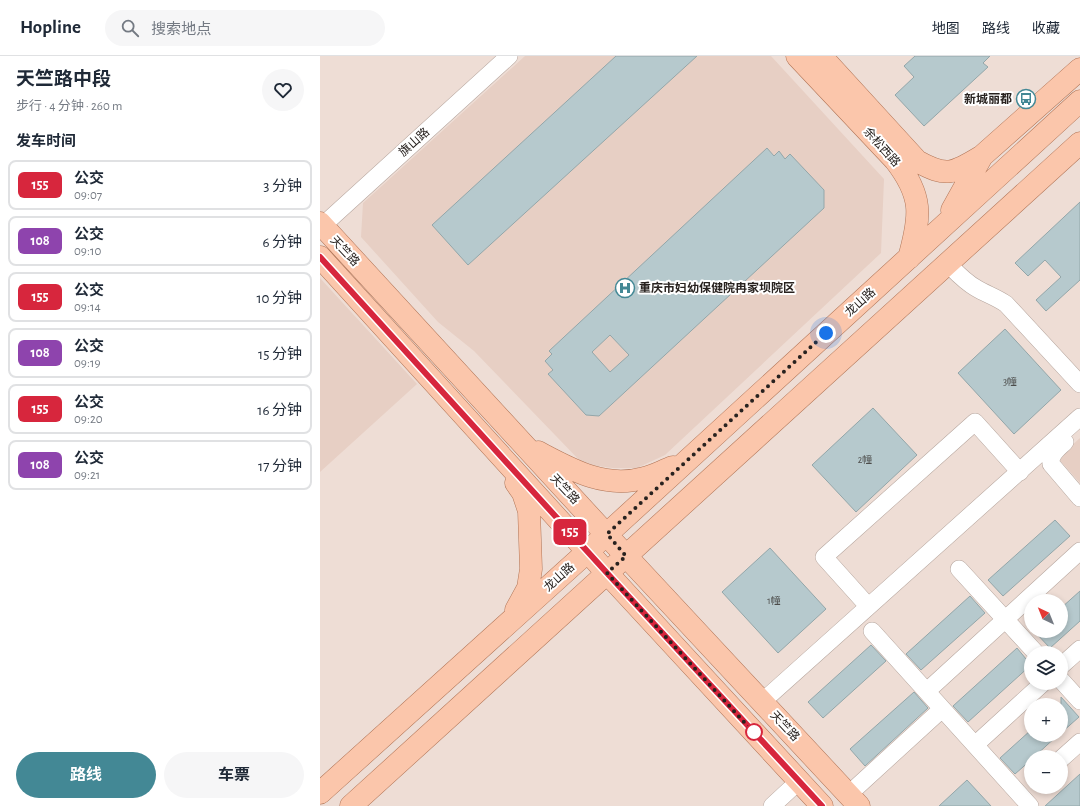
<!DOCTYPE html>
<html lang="zh">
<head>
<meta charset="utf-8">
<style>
  body { margin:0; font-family:"Alegreya Sans","Noto Sans SC",sans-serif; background:#f6f6f7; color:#1f2937; height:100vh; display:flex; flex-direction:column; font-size:15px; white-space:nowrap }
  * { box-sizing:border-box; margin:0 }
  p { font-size:13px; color:#747a83 }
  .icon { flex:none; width:22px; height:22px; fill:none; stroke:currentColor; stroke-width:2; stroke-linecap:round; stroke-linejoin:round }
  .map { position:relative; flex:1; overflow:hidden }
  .details { display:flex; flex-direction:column; background:#fff; width:320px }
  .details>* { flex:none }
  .badge { padding:0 8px; border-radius:6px; font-size:14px; line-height:26px }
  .needle { width:26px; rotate:317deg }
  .fabs { position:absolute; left:704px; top:538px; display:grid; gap:8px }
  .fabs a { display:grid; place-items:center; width:44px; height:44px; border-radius:50%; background:#fff; box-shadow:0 2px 6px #0003; font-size:20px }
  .you { position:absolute; width:20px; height:20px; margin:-10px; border:3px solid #fff; border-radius:50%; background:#1a73e8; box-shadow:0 0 0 6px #1a73e833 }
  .map>.badge { position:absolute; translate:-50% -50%; box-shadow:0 0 0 2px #fff }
  h2 { padding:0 16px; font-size:15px; line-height:36px }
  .round { display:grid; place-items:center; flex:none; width:42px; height:42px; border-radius:21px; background:#f6f6f7 }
  .summary { display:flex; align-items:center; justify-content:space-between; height:68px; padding:0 16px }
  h1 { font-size:19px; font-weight:700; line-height:30px }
  .primary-button { display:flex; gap:8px; margin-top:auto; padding:8px 16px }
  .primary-button a { flex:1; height:46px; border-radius:24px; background:#438895; color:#fff; font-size:16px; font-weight:700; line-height:46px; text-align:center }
  .primary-button a+a { background:#f6f6f7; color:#1f2937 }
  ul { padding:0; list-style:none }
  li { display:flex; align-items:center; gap:12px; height:50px; margin:0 8px 6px; padding:0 8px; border:2px solid #e0e1e3; border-radius:8px }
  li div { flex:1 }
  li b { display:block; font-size:15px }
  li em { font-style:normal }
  li .badge { min-width:44px; font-weight:700; text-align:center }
  header { display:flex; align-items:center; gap:24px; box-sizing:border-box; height:56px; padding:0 20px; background:#fff; border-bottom:1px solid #e0e1e3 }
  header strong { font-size:19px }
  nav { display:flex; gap:22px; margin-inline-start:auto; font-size:14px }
  .search { width:280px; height:36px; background:#f6f6f7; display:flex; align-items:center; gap:10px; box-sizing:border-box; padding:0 14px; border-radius:22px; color:#747a83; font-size:15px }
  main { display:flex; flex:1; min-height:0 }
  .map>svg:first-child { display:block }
  .built { fill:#e7cfc4 }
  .building { fill:#b6c9cd; stroke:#93a6a9; fill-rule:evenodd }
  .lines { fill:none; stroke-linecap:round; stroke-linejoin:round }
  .minor-casing { stroke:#b6a69e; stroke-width:18 }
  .major-casing { stroke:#b07456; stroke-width:23 }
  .minor { stroke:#fff; stroke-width:17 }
  .major { stroke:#fbc6ab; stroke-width:22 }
  .line-casing { stroke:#fff; stroke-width:9 }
  .line { stroke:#d7263d; stroke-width:6 }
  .walk { stroke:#28221f; stroke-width:4; stroke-dasharray:0 7.2 }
  .stop-dot { fill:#fff; stroke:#d7263d; stroke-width:2 }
  .labels { text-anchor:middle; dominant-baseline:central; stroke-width:4; stroke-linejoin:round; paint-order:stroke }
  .number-label { font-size:10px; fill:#4c4c4a }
  .poi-label { font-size:12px; font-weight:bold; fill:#28221f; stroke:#fff; text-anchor:end }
  .street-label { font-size:12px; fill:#28221f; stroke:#fff }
</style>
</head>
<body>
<header>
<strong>Hopline</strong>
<div class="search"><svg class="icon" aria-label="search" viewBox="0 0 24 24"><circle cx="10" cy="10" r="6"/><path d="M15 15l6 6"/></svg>搜索地点</div>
<nav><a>地图</a><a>路线</a><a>收藏</a></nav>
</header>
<main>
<section class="details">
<div class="summary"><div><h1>天竺路中段</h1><p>步行 · 4 分钟 · 260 m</p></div><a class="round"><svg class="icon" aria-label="heart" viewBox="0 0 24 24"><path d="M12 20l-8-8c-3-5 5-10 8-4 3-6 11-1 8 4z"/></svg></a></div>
<h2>发车时间</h2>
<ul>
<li><span class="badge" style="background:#d7263d;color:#fff">155</span><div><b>公交</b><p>09:07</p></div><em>3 分钟</em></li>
<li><span class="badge" style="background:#8e44ad;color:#fff">108</span><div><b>公交</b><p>09:10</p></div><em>6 分钟</em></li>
<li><span class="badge" style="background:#d7263d;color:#fff">155</span><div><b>公交</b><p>09:14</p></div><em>10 分钟</em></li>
<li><span class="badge" style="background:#8e44ad;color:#fff">108</span><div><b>公交</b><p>09:19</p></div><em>15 分钟</em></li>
<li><span class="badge" style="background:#d7263d;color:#fff">155</span><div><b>公交</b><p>09:20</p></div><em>16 分钟</em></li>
<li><span class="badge" style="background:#8e44ad;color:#fff">108</span><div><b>公交</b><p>09:21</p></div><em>17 分钟</em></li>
</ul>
<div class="primary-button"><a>路线</a><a>车票</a></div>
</section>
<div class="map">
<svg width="760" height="750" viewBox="0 0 760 750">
  <rect width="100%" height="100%" fill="#eeddd5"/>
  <!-- built -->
  <path class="built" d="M205,0H451L564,123L561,197L345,399L317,412H293L263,408L154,295L118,266L41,181L43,147Z
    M0,222L97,328L0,416Z
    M760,382V427L738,402Z"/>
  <!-- building -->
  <path class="building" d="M296,0H377L148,209L112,169Z
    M595,0H670L663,7L668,11L604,70L575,39L594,21L584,10Z
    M447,92L454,100L459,95L465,103L470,98L504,134V152L279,360L266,359L228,318L233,314L225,305L232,298L229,295ZM290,279L309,299L290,316L272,296Z
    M760,146V224L726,255L716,244L741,221L725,204L708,220L695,207Z
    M685,273L741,334L694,378L638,317Z
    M553,352L597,399L536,456L492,409Z
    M735,464L750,480L683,540L668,524Z
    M450,492L506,553L458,597L402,536Z
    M760,535V565L730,592L714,575H741V552Z
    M650,540L665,557L601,614L586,598Z
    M551,589L566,605L503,662L488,646Z
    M697,592L711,609L648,666L633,650Z
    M594,636L608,652L545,710L530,693Z
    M741,641L759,661L741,677Z
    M711,674V679H738L714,701H711V704L695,718L680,702Z
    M760,718V750H725Z
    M647,724L671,750H619Z"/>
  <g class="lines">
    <defs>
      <path id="minor" d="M0,172L189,0
        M627,207C636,216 645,226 656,232C666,238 676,241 686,248L760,328
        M745,386C738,393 730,398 731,408L760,442
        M639,513L716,597
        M548,550L504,501L655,366L700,416
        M552,575L710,750
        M741,610L760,593
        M741,624L760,645
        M607,635L760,495
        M442,646L760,361
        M655,689L723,627
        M741,703L760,686
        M529,738L622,653
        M452,750L479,725"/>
      <path id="major" d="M477,0L575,104C603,140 601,159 589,202
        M501,0L597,105C627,122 634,117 662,100
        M632,154L662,100L760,13
        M0,167L306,500L539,750
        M0,201L287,517L502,750
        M218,396C252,414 285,433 324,422C334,420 344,414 353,411
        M196,554L208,532L211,513L209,455L203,437L196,427
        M0,737L287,478L760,45
        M31,750L760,87"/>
    </defs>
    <!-- minor casing -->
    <use href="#minor" class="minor-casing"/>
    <!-- major casing -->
    <use href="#major" class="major-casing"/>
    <!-- minor -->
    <use href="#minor" class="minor"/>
    <!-- major -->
    <use href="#major" class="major"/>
  </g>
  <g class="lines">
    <defs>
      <path id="line" d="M0,201L287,517L502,750"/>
    </defs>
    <!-- line casing -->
    <use href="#line" class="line-casing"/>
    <!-- line -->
    <use href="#line" class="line"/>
    <!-- walk -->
    <path class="walk" d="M434,676L436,679L287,517L306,500L287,478L506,277"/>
  </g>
  <!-- icons -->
  <defs>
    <symbol id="bus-ring" viewBox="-11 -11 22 22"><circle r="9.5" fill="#fff" stroke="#438895" stroke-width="1.5"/><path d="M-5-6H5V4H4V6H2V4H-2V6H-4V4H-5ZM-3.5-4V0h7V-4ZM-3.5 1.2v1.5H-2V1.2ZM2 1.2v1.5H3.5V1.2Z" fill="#438895"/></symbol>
    <symbol id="hospital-ring" viewBox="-11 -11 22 22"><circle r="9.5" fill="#fff" stroke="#438895" stroke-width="1.5"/><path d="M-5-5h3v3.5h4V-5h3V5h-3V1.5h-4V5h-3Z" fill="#438895"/></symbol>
  </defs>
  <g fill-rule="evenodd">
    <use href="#bus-ring" x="695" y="32" width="22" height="22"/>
    <use href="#hospital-ring" x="294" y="221" width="22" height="22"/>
  </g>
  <!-- markers -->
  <circle class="stop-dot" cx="434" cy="676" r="8"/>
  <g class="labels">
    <!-- number labels -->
    <g class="number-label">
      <text x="690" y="326">3幢</text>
      <text x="545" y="404">2幢</text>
      <text x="454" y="545">1幢</text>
    </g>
    <!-- poi labels -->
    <g class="poi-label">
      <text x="692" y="43">新城丽都</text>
      <text x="319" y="232" text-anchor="start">重庆市妇幼保健院冉家坝院区</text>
    </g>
    <!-- street labels -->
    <g class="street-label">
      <text transform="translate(94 86) rotate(-42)">旗山路</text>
      <text transform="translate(562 91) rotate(48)">余松西路</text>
      <text transform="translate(25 195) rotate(47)">天竺路</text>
      <text transform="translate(540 246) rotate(-42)">龙山路</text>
      <text transform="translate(245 433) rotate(47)">天竺路</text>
      <text transform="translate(239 521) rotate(-42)">龙山路</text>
      <text transform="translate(465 670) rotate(47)">天竺路</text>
    </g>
  </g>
</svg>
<div class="fabs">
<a><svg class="needle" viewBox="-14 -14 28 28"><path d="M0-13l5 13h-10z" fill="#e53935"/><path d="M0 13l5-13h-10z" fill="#747a83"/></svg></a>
<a><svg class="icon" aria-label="layers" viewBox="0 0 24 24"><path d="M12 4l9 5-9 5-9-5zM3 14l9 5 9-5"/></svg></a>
<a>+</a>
<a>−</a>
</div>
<div class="you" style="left:506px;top:277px"></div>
<b class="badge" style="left:250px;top:476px;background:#d7263d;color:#fff">155</b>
</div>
</main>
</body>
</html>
